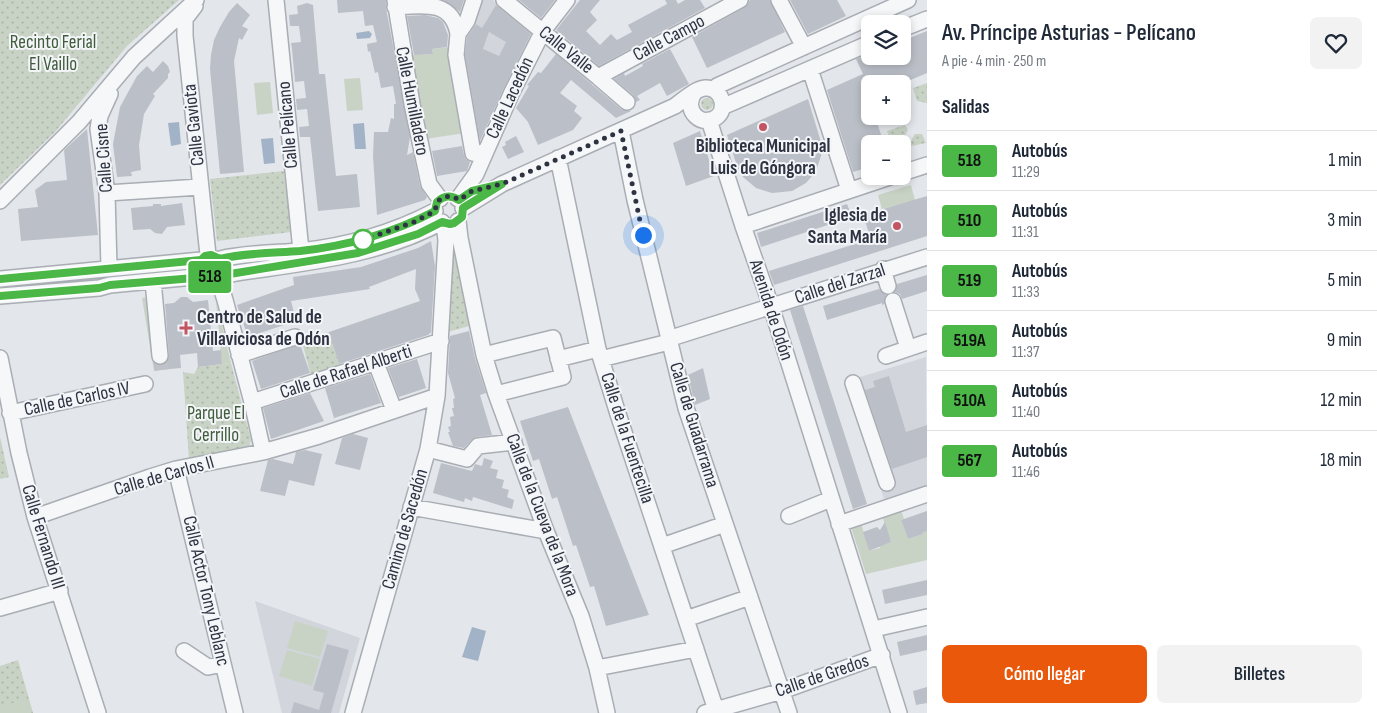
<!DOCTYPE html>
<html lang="es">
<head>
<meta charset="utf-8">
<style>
  body { margin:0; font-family:"Sofia Sans Condensed",sans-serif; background:#f2f2f3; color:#1f2937; height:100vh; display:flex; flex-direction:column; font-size:19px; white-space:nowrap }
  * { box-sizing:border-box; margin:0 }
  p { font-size:16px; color:#747a83 }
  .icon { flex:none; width:28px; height:28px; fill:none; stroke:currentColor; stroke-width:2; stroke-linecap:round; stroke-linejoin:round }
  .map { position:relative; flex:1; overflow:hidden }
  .drawer { display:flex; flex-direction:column; background:#fff; width:450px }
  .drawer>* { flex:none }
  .badge { padding:0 10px; border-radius:4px; font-size:18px; line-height:32px }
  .fabs { position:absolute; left:861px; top:15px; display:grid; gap:10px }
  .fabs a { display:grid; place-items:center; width:50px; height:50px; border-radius:8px; background:#fff; box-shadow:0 2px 8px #0003; font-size:25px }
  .you { position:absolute; width:25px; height:25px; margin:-12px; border:4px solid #fff; border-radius:50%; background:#1a73e8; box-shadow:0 0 0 8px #1a73e833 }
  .map>.badge { position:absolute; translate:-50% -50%; box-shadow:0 0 0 2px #fff }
  h2 { padding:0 15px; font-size:19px; line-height:45px }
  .round { display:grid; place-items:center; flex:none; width:52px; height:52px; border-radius:8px; background:#f2f2f3 }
  .head { display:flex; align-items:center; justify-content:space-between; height:85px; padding:0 15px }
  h1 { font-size:24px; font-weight:600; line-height:38px }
  .primary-button { display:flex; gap:10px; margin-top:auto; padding:10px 15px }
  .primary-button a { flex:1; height:58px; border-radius:8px; background:#ea580c; color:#fff; font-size:20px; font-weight:600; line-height:58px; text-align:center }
  .primary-button a+a { background:#f2f2f3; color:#1f2937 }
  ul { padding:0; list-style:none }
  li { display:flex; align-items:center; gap:15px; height:60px; padding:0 15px; border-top:1px solid #e0e1e3 }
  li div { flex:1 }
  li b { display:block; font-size:19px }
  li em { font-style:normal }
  li .badge { min-width:55px; font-weight:700; text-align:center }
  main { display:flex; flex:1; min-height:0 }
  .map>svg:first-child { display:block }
  .built { fill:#d2d5dc }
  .park { fill:url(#park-dots) }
  .garden { fill:#c8d3c5 }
  .water { fill:#a2b3c7 }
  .building { fill:#bbbfc7; fill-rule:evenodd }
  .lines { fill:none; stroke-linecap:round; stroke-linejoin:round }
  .minor-tunnel { stroke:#bfc2c8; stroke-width:15; stroke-dasharray:15 8; stroke-linecap:butt }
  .minor-casing { stroke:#a9adb4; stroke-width:18 }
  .minor { stroke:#f6f7f9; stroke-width:15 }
  .line-casing { stroke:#fff; stroke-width:11 }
  .line { stroke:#4ab747; stroke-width:8 }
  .walk { stroke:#2d3341; stroke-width:5; stroke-dasharray:0 9 }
  .poi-dot { fill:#c35462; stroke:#f3f5f8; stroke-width:2 }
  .stop-dot { fill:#fff; stroke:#4ab747; stroke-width:2.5 }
  .labels { text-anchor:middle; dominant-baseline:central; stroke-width:4; stroke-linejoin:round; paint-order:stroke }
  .street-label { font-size:19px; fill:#2d3341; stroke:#f3f5f8 }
  .park-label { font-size:19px; fill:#405c3b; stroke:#f3f5f8 }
  .poi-label { font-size:19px; font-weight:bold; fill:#2d3341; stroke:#f3f5f8 }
</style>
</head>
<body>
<main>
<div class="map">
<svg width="927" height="713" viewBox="0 0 927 713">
  <defs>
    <pattern id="park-dots" width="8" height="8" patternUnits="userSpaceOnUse" patternTransform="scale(1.25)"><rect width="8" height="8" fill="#c8d3c5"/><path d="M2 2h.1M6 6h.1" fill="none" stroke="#acb6aa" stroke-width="1.8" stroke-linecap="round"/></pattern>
  </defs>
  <rect width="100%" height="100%" fill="#e3e6ea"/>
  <!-- built -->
  <path class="built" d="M479,0H493L497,4L482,28L470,21Z
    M489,32L508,40L496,62L483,49Z
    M926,357L927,485L884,499L847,381Z
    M255,601L360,638L339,713H282Z"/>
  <!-- park -->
  <path class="park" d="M0,0H179L127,46L55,132L0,185Z
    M927,83V103L917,101L913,88Z
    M903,92L910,104L904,110L903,120L886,125L883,116H902Z
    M701 104a6 6 0 1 1 12 0a6 6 0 1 1-12 0Z
    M905,125L908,130L900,144H892L887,131Z
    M915,134H922L926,143L907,147Z
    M284,171L291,232L217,241L210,179Z
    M452,243L472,325L448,332Z
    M329,332L341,370L312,379L302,342Z
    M231,363L251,440L249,447L189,459L183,372L194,374L198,367Z
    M0,437L9,477L0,479Z
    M18,660L33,713H0V666Z"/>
  <!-- garden -->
  <path class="garden" d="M450,47L465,133L425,139L408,55L433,54L432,49Z
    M360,78L363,110L347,111L344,79Z
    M270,82L273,113L257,115L254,83Z
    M911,185L915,200L882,209L878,195Z
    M196,265L197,271L0,291V284Z
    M150,297L158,370L154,371L142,298Z
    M216,301L231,363L222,364Z
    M901,510L904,519L901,520L908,539L923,534L922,533L927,531V560L866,574L851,527L861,523L869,551L880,548V546L891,542L882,516Z
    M295,621L328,631L320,657L287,648Z
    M287,650L320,659L312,686L279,676Z
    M27,699L31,713H0V707Z"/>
  <!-- water -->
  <path class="water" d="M369,31L372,34L370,38L357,39L356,33Z
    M179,122L181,144L171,146L168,123Z
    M364,123L366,149H355L353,124Z
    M273,138L275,163L264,164L261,139Z
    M472,627L486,631L478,661L462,657Z"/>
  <!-- building -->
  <path class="building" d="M337,0H386V8L410,137L407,155L413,152L420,186L427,197L425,200L377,215L373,156L374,132H388L391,118L394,119V104H396L393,86L381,88L378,72L375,73L370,51L368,52L367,44L377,42L373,25L365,26L363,11L338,13Z
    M443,0H464L460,12Z
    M519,0H555L541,18Z
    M580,0H600L590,12L597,20L586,31L600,45L611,34L617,40L632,32L628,25L667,4L665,0H676L678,4L685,0H700L705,8L599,66L556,30Z
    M750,0H770L785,32L707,68L692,37L744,8Z
    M790,0H837L846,16L808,34Z
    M237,3L250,15L242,26L248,29L242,40L239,38L234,61L244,172L220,174L210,69L211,55L214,40L220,27L229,12Z
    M307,3L313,5L319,74H325L336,176L357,174L360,207L318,211L310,137H300L299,127L309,126L307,109L297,110L296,99L306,98L304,81L295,82L292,49L291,43L301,42L299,26H290L289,15L298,14L297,6Z
    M496,5L531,34L504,88L480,141L465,55L467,37L476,24L482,28ZM489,32L506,42L499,56L483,49Z
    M425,15L438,18L443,22L448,35L447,47L432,49L433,54L414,55L407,16Z
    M927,31V73L901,84H870V116H875L884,144H870V167L853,172L827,90L863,74L856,59L870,54V56H902V41Z
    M670,49L689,84L667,96L660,83L637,96L640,100L636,102L633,95L614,79L624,73L625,76L643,66L642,64Z
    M556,54L621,109L631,111L616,118L571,80L560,93L577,106L574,111L582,118L573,130L538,145L528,122L516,108L529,86L527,85L538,72L541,73Z
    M163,61L168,66L170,72L168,74V78L153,94L155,96L144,114L139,145L141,170L131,172L132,176L117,177L113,144L120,107L137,76L147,66L153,72Z
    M808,99L821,142V156L816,171L806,183L792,191L772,193L756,188L743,177L738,169L727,135Z
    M87,129L98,235L21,241L18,209L38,207L35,190L46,182L67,180L64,150Z
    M700,131L714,176L686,186L673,143Z
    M516,136L524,152L508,159L502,147L506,145L505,142Z
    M462,146L464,155L466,159L470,162L467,171L437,176L432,151Z
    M927,196V236L774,285L769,271L871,239L863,215Z
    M182,203L185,225L167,227L162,234L155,233L150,229L133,230L131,208L153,206V204H161V206Z
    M847,204L852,217L761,247L757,233Z
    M431,241L435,266L431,332L428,335L339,364L329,332L420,301L415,289L416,269L369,287L370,289L291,301L296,321L248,337L237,305L294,285L293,277L361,267L418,248Z
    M927,275V291L902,299L900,294L895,292L897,284Z
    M879,289L886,295L884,304L882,305V303L827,320L823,306Z
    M181,297H187L193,302L208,300L213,351L221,350L222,364L198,367L197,353L180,355L181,368L158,370L157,365L166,363L169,356L165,304L174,303Z
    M803,306L867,504L853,509L790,310Z
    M469,331L475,358L486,393L480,395L492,435L476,437L471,440L464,448L453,446L448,432H450L448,427L451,426L450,417L454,416L452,408H454L453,399L455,398L448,373L450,336Z
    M300,344L310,373L261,389L252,361Z
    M417,359L426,388L399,397L388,368Z
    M703,368L710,399L695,405L688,375Z
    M370,374L381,403L334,418L325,388Z
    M889,376L906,432L927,425V457L892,469L865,390L875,387L873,381Z
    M310,393L324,421L271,439L263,408Z
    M568,407L649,615L606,626L594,586L590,587L576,545L573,546L557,497L552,499L539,459L533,461L520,421Z
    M353,434L368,438L360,470L335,464L342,438Z
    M305,450L322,454L314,486L289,480L285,496L260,491L268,460L273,459L293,464L296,452Z
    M484,458L493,461L490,468L498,470L496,478L504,480L502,488L509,490L507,497L514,500L512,509L473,497L472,501L465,498L464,502L433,493L441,463L472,471L475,464L482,466Z
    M927,511V531L922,533L923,534L908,539L901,520Z
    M885,522L891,542L869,551L863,532L877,527L880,530Z
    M927,580V595L885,604L882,590Z
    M927,635V650L900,656L897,642Z
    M327,644L349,650L331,713H291L294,702L319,710L324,693L313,690Z
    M927,687V703L916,705L913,691Z"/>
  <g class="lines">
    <!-- minor-tunnel -->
    <path class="minor-tunnel" d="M160,356L162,370"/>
    <defs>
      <path id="minor" d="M276,0L301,251
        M395,0L412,104L429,184L440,199
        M474,0L467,21L458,34L456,55L473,153L479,154L485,151
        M504,0L598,77L627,102
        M779,0L804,47
        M195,6L185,19V36L208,255
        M395,7C424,5 452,0 458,34
        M902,29L927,19
        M810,69L849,190
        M598,77L740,0
        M715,90L717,86L908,0
        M722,107L870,43
        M709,120L743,226L771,306L899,713
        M621,131L635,200L686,408L789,713
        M558,158L598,349L618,414L717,713
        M902,173L927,165
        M107,193L200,187
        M458,199L476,174L512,92L543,31L567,0
        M0,201L79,122L134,57L196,0
        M463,208L502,184L675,106C683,100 695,89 705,88C720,87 728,106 718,116C703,130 681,110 695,92
        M458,221L460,238L476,317L484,355L496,394L546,531L581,616L597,668L607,713
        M743,226L893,176
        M220,259C244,253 274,253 300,251C347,246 393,233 435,211
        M109,268L107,193L98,129L100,116L110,94
        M883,269L888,286
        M220,272L230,274C301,263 377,257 442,222
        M217,275L225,300L252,402L263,452
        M0,279L201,260
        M153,281L160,356
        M0,296L99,288L110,285L194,277L204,275
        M893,301L908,348
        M668,339L927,257
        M239,355L295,337
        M484,355L553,338L563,377L496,394
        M886,356L927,342
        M0,358L19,453L35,517L98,713
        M558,359L598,349
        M601,359L669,342
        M376,363L394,410
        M853,383L887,483
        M252,402L441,341
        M10,413L145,384
        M428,449L467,459L478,446L514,442
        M176,469L235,713
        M411,507L546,531
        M789,516L831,499
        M35,517L150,477L176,469L263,452L319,436L437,396
        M839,524L927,494
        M662,546L725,524
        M0,608L60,591
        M686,619L750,597
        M874,629L927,617
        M184,651L208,667L223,664
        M597,668L696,649
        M353,713L428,449L437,396L446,240L444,224
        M705,713L782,691L882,655"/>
    </defs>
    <!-- minor casing -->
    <use href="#minor" class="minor-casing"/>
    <!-- minor -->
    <use href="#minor" class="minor"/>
  </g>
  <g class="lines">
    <defs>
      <path id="line" d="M0,279L201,260L205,256L211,255L220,259C244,253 274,253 300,251C347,246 393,233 435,211L437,202C444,195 451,195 459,200L472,191L502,184L463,208L462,217L454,223L450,224L442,222L418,234L358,253L230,274L220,272L214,277L204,275L194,278L110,285L99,288L0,296"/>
    </defs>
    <!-- line casing -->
    <use href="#line" class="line-casing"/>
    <!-- line -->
    <use href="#line" class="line"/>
    <!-- walk -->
    <path class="walk" d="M363,240L414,222L435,211L437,202C444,195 451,195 459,200L472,191L502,184L621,131L643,235"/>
  </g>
  <!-- markers -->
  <g class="poi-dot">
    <circle cx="763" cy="127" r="5"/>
    <circle cx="897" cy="226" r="5"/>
    <path d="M183.5 320.5h5v5h5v5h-5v5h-5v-5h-5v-5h5z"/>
  </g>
  <circle class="stop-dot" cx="363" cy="240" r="10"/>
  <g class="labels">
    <!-- street labels -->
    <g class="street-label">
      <text transform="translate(669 38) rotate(-28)">Calle Campo</text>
      <text transform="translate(566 50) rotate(39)">Calle Valle</text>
      <text transform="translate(510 98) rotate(-65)">Calle Lacedón</text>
      <text transform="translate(412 101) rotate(79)">Calle Humilladero</text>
      <text transform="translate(194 125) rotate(-96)">Calle Gaviota</text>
      <text transform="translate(288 125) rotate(-95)">Calle Pelícano</text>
      <text transform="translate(104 158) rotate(-94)">Calle Cisne</text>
      <text transform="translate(840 284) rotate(-18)">Calle del Zarzal</text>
      <text transform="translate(771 310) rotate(72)">Avenida de Odón</text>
      <text transform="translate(346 372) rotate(-18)">Calle de Rafael Alberti</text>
      <text transform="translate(77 399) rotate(-12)">Calle de Carlos IV</text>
      <text transform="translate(694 425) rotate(73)">Calle de Guadarrama</text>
      <text transform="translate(627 438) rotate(72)">Calle de la Fuentecilla</text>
      <text transform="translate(164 476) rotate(-16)">Calle de Carlos II</text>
      <text transform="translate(542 515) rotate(69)">Calle de la Cueva de la Mora</text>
      <text transform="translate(405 529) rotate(-74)">Camino de Sacedón</text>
      <text transform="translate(43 537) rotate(73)">Calle Fernando III</text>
      <text transform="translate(206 591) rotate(77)">Calle Actor Tony Leblanc</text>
      <text transform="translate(822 676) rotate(-19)">Calle de Gredos</text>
    </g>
    <!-- park labels -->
    <g class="park-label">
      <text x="53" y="42">Recinto Ferial<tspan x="53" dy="22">El Vaillo</tspan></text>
      <text x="216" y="413">Parque El<tspan x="216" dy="22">Cerrillo</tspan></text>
    </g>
    <!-- poi labels -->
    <g class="poi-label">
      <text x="763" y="146">Biblioteca Municipal<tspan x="763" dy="22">Luis de Góngora</tspan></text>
      <text x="887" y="215" text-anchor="end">Iglesia de<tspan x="887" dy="22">Santa María</tspan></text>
      <text x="197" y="317" text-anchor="start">Centro de Salud de<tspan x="197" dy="22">Villaviciosa de Odón</tspan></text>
    </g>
  </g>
</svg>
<div class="fabs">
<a><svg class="icon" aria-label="layers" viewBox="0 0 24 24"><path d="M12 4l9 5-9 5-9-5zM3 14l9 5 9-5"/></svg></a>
<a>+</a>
<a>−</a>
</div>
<div class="you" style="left:643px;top:235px"></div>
<b class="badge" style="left:210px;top:277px;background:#4ab747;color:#111">518</b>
</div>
<section class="drawer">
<div class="head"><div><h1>Av. Príncipe Asturias - Pelícano</h1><p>A pie · 4 min · 250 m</p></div><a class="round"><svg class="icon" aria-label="heart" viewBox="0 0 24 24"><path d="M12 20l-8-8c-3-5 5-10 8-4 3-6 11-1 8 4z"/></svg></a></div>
<h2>Salidas</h2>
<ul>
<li><span class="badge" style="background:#4ab747;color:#111">518</span><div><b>Autobús</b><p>11:29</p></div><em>1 min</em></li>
<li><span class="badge" style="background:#4ab747;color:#111">510</span><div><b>Autobús</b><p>11:31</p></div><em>3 min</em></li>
<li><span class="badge" style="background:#4ab747;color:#111">519</span><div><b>Autobús</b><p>11:33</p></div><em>5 min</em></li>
<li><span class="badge" style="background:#4ab747;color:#111">519A</span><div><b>Autobús</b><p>11:37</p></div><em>9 min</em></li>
<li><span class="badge" style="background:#4ab747;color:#111">510A</span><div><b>Autobús</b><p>11:40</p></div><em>12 min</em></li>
<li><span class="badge" style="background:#4ab747;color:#111">567</span><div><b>Autobús</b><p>11:46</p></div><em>18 min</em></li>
</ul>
<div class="primary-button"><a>Cómo llegar</a><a>Billetes</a></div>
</section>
</main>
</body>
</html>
